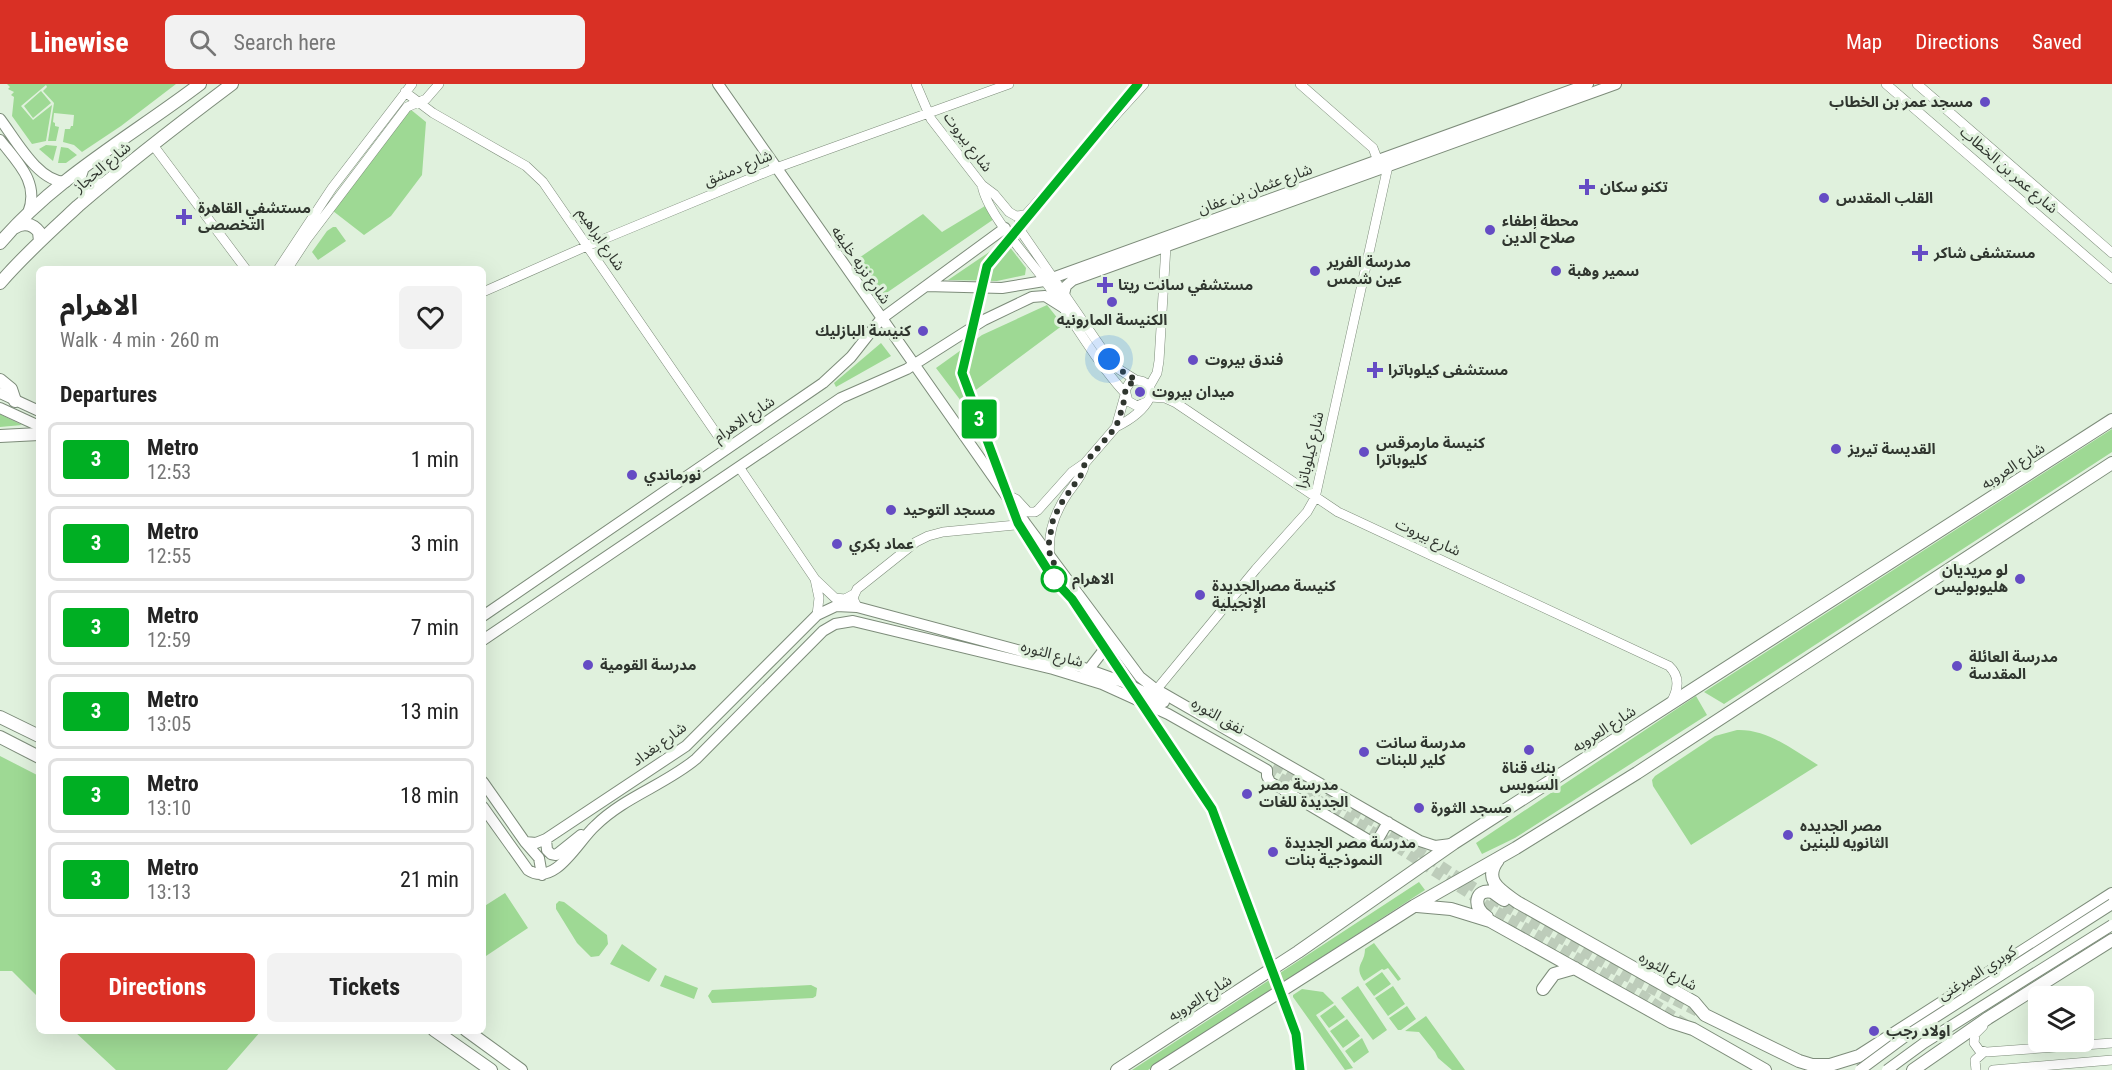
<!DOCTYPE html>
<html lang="en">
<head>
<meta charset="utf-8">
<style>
  body { margin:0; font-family:"Roboto Condensed","Noto Sans Arabic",sans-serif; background:#f2f2f2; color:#222; height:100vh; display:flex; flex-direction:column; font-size:22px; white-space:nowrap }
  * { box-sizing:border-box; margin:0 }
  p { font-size:20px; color:#767676 }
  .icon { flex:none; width:33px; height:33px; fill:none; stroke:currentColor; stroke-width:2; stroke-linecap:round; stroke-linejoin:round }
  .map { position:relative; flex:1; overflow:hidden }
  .sheet { position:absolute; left:36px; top:182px; width:450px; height:768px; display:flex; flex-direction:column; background:#fff; border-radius:9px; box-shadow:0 6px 24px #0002 }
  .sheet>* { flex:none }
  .badge { padding:0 12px; border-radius:4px; font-size:21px; line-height:39px }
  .buttons { position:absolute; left:2028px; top:902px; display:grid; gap:12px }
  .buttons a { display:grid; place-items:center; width:66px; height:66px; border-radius:9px; background:#fff; box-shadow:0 6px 24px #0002; font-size:30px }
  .you { position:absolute; width:30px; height:30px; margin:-15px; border:4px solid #fff; border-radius:50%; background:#1a73e8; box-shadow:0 0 0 9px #1a73e833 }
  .map>.badge { position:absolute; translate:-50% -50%; box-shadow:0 0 0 3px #fff }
  h2 { padding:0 24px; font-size:22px; line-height:54px }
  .round { display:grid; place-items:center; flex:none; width:63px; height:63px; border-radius:9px; background:#f2f2f2 }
  .overview { display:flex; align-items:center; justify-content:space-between; height:102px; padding:0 24px }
  h1 { font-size:28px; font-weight:700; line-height:45px }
  .button { display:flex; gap:12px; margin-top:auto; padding:12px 24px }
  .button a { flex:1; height:69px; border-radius:9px; background:#d93025; color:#fff; font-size:24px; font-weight:700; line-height:69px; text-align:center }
  .button a+a { background:#f2f2f2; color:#222 }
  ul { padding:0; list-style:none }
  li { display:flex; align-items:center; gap:18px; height:75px; margin:0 12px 9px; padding:0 12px; border:3px solid #e0e0e0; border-radius:9px }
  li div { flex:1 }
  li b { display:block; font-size:22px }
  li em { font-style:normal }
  li .badge { min-width:66px; font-weight:700; text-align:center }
  header { display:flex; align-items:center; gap:36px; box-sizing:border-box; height:84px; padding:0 30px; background:#d93025; color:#fff }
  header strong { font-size:28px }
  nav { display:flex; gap:33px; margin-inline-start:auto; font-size:21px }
  .search { width:420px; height:54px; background:#f2f2f2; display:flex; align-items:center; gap:15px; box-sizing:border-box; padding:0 21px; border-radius:9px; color:#767676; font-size:22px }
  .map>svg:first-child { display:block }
  .green { fill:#9ed994 }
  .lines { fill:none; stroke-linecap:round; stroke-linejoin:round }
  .secondary-tunnel { stroke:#bdccba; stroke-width:10; stroke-dasharray:10 5; stroke-linecap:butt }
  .tertiary-casing { stroke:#7d8c7a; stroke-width:10 }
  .secondary-casing { stroke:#7d8c7a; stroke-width:12 }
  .primary-casing { stroke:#7d8c7a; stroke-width:14 }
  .trunk-casing { stroke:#7d8c7a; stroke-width:14 }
  .tertiary { stroke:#fff; stroke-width:9 }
  .secondary { stroke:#fff; stroke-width:10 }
  .primary { stroke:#fff; stroke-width:12 }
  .trunk { stroke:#fff; stroke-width:12 }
  .secondary-bridge-casing { stroke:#7d8c7a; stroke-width:12; stroke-linecap:butt }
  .secondary-bridge { stroke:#fff; stroke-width:10 }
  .line-casing { stroke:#fff; stroke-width:14 }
  .line { stroke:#00af23; stroke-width:9 }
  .walk { stroke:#30362f; stroke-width:6; stroke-dasharray:0 10.8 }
  .poi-dot { fill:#654cc4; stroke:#e0f1dd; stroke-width:2 }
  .stop-dot { fill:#fff; stroke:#00af23; stroke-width:3 }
  .labels { text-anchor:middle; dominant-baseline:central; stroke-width:6; stroke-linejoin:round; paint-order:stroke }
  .poi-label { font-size:15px; font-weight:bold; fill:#30362f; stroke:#e0f1dd; text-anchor:start }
  .street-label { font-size:15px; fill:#30362f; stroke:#e0f1dd }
  .stop-label { font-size:15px; font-weight:bold; fill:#30362f; stroke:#e0f1dd; text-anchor:start }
</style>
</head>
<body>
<header>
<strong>Linewise</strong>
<div class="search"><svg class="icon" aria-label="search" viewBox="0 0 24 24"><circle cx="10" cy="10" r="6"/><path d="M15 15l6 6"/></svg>Search here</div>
<nav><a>Map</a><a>Directions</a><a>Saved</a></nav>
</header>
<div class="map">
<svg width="2112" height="986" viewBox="0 0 2112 986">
  <rect width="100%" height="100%" fill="#e0f1dd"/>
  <!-- green -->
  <path class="green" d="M7,0H176L121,42L82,68L74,61L63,58L65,45H70L71,42H73L74,31L54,29L53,38L55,39V42L59,43L56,57H48L54,19L43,7L47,3L46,1L21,22L33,36L52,21L46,57L32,60L12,32L14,13L11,11L14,8L8,5L10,3Z
    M41,7L51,19L33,34L24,22Z
    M410,25L426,38L422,91L391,132L364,151L333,127Z
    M46,61L57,62L53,77L39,65Z
    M61,63L68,64L77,71L66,79H58Z
    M985,122L994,135L882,212L856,176L923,130L942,148Z
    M333,143H336L346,157L318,176L312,168L327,147Z
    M1001,160L1009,162L1026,184L1025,191L997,197L948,196Z
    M1047,221L1063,241L961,317L936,284L982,251Z
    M881,259L891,272L836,303L834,299Z
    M0,330L22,341L0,343Z
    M2112,345V368L1724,620L1704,608Z
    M1696,612L1707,631L1515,754L1482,770L1476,759Z
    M1737,646C1768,645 1793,666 1818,681L1691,761L1653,702L1652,696L1655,692L1715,652Z
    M0,672L39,692V914L12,887H0Z
    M1419,798L1425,806L1148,986H1132Z
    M505,809L528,844L483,874V823Z
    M559,817L564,818L607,851L608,860L599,872L591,873L577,859L556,825V820Z
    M1374,859L1401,895L1398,897L1388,884L1384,886L1382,885L1364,897C1353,881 1365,880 1365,865Z
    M622,860L657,885L649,898L610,880Z
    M1382,888L1391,900L1374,912L1365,900Z
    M665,891L698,904L694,915L660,902Z
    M811,901L817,904L816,912L813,914L712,919L708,912L712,906Z
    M1358,902L1387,946L1373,956L1341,914Z
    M1393,902L1405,920L1388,932L1375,914Z
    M1302,905L1323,908L1334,919L1316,931L1353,984L1345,986L1293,913V911Z
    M1335,921L1345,933L1329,944L1320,932Z
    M1407,922L1416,935L1401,946H1398L1389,934Z
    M1426,932L1465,986H1452L1438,974L1435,968L1419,948L1405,947Z
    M1347,935L1360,952L1343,964L1330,947Z
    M74,947H261L227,986H116Z
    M1362,954L1369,968L1354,979L1345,967Z"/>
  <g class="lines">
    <!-- secondary-tunnel -->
    <path class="secondary-tunnel" d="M1274,681L1377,740L1492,815L1622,890L1702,930
      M1267,686L1372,747L1488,822L1642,911L1685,940"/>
    <defs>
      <path id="tertiary" d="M916,0L931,35L982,101L994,110L1009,128L1016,132L1026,131
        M1300,0L1373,64L1378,77
        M1886,0L2112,195
        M1917,0L2112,169
        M405,8L433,29L526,82L543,98L727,365
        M153,61L245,184
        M982,101C987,130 1027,172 1045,197C1072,234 1094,275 1125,309
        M1018,143L1109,275L1120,286L1136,296
        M1018,143L1020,137L1144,0
        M279,184L332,104L412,0
        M288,184L307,155L407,23L426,15L439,0
        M483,208L587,162L776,84L1009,0
        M1149,303L1157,289L1159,277L1166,162
        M1150,313L1165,314L1176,319L1338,428L1669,582C1681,593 1678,607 1670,620
        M1116,343C1128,337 1143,327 1149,315C1156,301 1141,293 1130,298L1125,306L1128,317L1137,322L1146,318
        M739,383L815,495L835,514L845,515L854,510
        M1005,410L1016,415L1028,428H1035L1038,426L1072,388L1085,379L1116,343L1125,311
        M1050,473C1047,449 1055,428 1068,409C1075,399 1083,391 1085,379
        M815,495L819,514L817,531
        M857,523L853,514L857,505L916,458L928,452L943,448L1026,440
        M1157,605L1256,485L1307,428L1315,414L1388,82
        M1983,942L1975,950L1974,959L1979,966L1987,968L2112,959
        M1976,986L1975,976L1984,968
        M1993,986L2112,976"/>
      <path id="secondary" d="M718,0L1026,440L1140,593L1154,604L1420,757L1435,762L1451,760
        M0,35C16,56 38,98 66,98
        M0,56C18,79 40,99 28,129
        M926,202L1002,204L1044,197L1588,0
        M1064,210L1066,202L1073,196L1616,0
        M0,309L39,327
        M0,324L39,342
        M483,532L823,299L851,273L881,235L1005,144
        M483,556L841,314L907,285L984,236L1032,213L1045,212L1064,224
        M1089,585L1103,567V559L1098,544
        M483,698L525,758L539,774L542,791
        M483,723L528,786C555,804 578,757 595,742C624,713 665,701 696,675L823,547L835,540L853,537L1053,585L1102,600L1168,630L1267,686V692L1270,698L1370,757H1377L1388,738
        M546,755L547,766L551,770L556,771L581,751
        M525,758L536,759L546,755L686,662L817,531L836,522L857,523L1081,583L1123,598L1164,618"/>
      <path id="primary" d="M82,86L79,95L82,101L88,104L102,100
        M14,144C23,138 32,139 39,148L40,157
        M0,159C55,94 133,51 200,0
        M0,199C24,171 51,147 78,122C128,79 180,39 232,0
        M0,296L11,305L15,317
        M0,352L39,350
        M0,633L39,652
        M0,653L39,673
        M434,946L491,986
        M466,946L521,986"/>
      <path id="trunk" d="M1498,776C1482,797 1502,807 1517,818L1694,918L1705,931L1799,977L1812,981H1830L1859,972L2112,810
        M1417,822L1451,825L1490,837L1671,938L1693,945L1765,986
        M1487,833C1472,824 1475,804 1492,808C1496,810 1500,814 1504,816
        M1543,905L1554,890L1575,884
        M1117,986L1298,868L1454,759L2112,336
        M1157,986L1414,822L1516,764L1637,689L2112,379
        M1913,986L1988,934L2112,856"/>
    </defs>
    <!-- tertiary casing -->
    <use href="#tertiary" class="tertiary-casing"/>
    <!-- secondary casing -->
    <use href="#secondary" class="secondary-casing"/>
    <!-- primary casing -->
    <use href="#primary" class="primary-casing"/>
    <!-- trunk casing -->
    <use href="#trunk" class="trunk-casing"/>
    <!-- tertiary -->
    <use href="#tertiary" class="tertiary"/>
    <!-- secondary -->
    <use href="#secondary" class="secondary"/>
    <!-- primary -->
    <use href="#primary" class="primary"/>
    <!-- trunk -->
    <use href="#trunk" class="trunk"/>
    <defs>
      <path id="secondary-bridge" d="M1860,986L1906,952L2112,820
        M1887,986L1924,959L2112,841"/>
    </defs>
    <!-- secondary-bridge casing -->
    <use href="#secondary-bridge" class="secondary-bridge-casing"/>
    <!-- secondary-bridge -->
    <use href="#secondary-bridge" class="secondary-bridge"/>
  </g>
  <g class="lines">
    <defs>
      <path id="line" d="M1138,0L987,182L962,289L1018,439L1054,496L1072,515L1212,725L1296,950L1300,986"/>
    </defs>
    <!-- line casing -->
    <use href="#line" class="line-casing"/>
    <!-- line -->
    <use href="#line" class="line"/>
    <!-- walk -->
    <path class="walk" d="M1054,495L1061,488L1050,474L1049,458L1053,436L1060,421L1081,391L1085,379L1116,343L1123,322L1126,303L1136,296L1120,286L1109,275"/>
  </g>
  <!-- markers -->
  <g class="poi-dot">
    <circle cx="1985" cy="18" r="6"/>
    <path d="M1584 94h6v6h6v6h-6v6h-6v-6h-6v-6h6z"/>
    <circle cx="1824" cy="114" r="6"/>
    <path d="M181 124h6v6h6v6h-6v6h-6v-6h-6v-6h6z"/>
    <circle cx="1490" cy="146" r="6"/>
    <path d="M1917 160h6v6h6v6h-6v6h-6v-6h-6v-6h6z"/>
    <circle cx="1315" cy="187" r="6"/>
    <circle cx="1556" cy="187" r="6"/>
    <path d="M1102 192h6v6h6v6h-6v6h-6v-6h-6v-6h6z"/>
    <circle cx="1112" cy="218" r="6"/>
    <circle cx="923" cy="247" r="6"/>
    <circle cx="1193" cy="276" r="6"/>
    <path d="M1372 277h6v6h6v6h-6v6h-6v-6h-6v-6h6z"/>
    <circle cx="1140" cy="308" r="6"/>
    <circle cx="1836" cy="365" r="6"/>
    <circle cx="1364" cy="368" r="6"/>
    <circle cx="632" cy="391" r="6"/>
    <circle cx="891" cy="426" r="6"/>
    <circle cx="837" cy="460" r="6"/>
    <circle cx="2020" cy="495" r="6"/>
    <circle cx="1200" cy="511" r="6"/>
    <circle cx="588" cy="581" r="6"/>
    <circle cx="1957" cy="582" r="6"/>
    <circle cx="1529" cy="666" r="6"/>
    <circle cx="1364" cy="668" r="6"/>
    <circle cx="1247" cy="710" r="6"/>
    <circle cx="1419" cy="724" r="6"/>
    <circle cx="1788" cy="751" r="6"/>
    <circle cx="1273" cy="768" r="6"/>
    <circle cx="1874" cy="947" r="6"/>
  </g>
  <circle class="stop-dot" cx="1054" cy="495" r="12"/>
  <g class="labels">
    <!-- poi labels -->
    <g class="poi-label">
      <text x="1973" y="18" text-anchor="end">مسجد عمر بن الخطاب</text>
      <text x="1600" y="103">تكنو سكان</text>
      <text x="1836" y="114">القلب المقدس</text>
      <text x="198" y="124">مستشفي القاهرة<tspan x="198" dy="17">التخصصى</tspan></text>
      <text x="1502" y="137">محطة إطفاء<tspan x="1502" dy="17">صلاح الدين</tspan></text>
      <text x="1934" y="169">مستشفى شاكر</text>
      <text x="1327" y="178">مدرسة الفرير<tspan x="1327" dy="17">عين شمس</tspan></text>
      <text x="1568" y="187">سمير وهبة</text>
      <text x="1118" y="201">مستشفي سانت ريتا</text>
      <text x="1112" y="236" text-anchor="middle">الكنيسة المارونيه</text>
      <text x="911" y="247" text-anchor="end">كنيسة البازليك</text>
      <text x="1205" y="276">فندق بيروت</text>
      <text x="1388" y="286">مستشفى كيلوباترا</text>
      <text x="1152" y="308">ميدان بيروت</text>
      <text x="1376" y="359">كنيسة مارمرقس<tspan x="1376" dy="17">كليوباترا</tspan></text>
      <text x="1848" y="365">القديسة تيريز</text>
      <text x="644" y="391">نورماندي</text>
      <text x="903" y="426">مسجد التوحيد</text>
      <text x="849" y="460">عماد بكري</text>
      <text x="2008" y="486" text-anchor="end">لو مريديان<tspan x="2008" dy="17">هليوبوليس</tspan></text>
      <text x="1212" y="502">كنيسة مصرالجديدة<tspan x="1212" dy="17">الإنجيلية</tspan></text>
      <text x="1969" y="573">مدرسة العائلة<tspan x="1969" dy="17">المقدسة</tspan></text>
      <text x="600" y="581">مدرسة القومية</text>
      <text x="1376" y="659">مدرسة سانت<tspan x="1376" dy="17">كلير للبنات</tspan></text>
      <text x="1529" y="684" text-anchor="middle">بنك قناة<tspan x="1529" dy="17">السويس</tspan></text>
      <text x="1259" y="701">مدرسة مصر<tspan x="1259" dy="17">الجديدة للغات</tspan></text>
      <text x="1431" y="724">مسجد الثورة</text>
      <text x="1800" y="742">مصر الجديده<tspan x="1800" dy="17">الثانويه للبنين</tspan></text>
      <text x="1285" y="759">مدرسة مصر الجديدة<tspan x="1285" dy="17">النموذجية بنات</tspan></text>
      <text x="1886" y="947">اولاد رجب</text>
    </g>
    <!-- street labels -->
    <g class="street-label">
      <text transform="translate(968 58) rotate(53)">شارع بيروت</text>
      <text transform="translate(102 83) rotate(-40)">شارع الحجاز</text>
      <text transform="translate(738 84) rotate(-22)">شارع دمشق</text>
      <text transform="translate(2009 86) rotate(41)">شارع عمر بن الخطاب</text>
      <text transform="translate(1255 105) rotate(-20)">شارع عثمان بن عفان</text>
      <text transform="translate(601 155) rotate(56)">شارع ابراهيم</text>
      <text transform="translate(861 181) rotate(55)">شارع نزيه خليفه</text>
      <text transform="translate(744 335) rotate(-34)">شارع الاهرام</text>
      <text transform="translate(1310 366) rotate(-77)">شارع كيلوباترا</text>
      <text transform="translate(2013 382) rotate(-33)">شارع العروبه</text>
      <text transform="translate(1428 453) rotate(25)">شارع بيروت</text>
      <text transform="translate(1052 570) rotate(15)">شارع الثوره</text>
      <text transform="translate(1218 632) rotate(30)">نفق الثوره</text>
      <text transform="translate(1604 645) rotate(-33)">شارع العروبه</text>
      <text transform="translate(659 660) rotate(-36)">شارع بغداد</text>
      <text transform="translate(1668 887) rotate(29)">شارع الثوره</text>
      <text transform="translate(1977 889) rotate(-32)">كوبري الميرغنى</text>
      <text transform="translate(1200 914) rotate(-33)">شارع العروبه</text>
    </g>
    <!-- stop labels -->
    <g class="stop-label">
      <text x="1072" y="495">الاهرام</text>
    </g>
  </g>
</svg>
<div class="buttons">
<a><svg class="icon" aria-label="layers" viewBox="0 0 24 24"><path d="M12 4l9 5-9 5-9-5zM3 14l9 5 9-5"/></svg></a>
</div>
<div class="you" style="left:1109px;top:275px"></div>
<b class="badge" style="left:979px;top:335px;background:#00af23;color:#fff">3</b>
<section class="sheet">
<div class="overview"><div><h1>الاهرام</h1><p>Walk · 4 min · 260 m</p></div><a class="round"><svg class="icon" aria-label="heart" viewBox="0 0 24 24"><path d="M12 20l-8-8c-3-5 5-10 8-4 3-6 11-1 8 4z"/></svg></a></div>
<h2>Departures</h2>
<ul>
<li><span class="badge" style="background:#00af23;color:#fff">3</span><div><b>Metro</b><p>12:53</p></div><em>1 min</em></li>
<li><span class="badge" style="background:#00af23;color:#fff">3</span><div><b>Metro</b><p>12:55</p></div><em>3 min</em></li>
<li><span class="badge" style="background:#00af23;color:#fff">3</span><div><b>Metro</b><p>12:59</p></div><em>7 min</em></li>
<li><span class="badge" style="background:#00af23;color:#fff">3</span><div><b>Metro</b><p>13:05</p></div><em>13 min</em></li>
<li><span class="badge" style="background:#00af23;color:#fff">3</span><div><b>Metro</b><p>13:10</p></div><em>18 min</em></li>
<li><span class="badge" style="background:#00af23;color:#fff">3</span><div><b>Metro</b><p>13:13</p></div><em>21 min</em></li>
</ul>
<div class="button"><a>Directions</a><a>Tickets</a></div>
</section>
</div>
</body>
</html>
